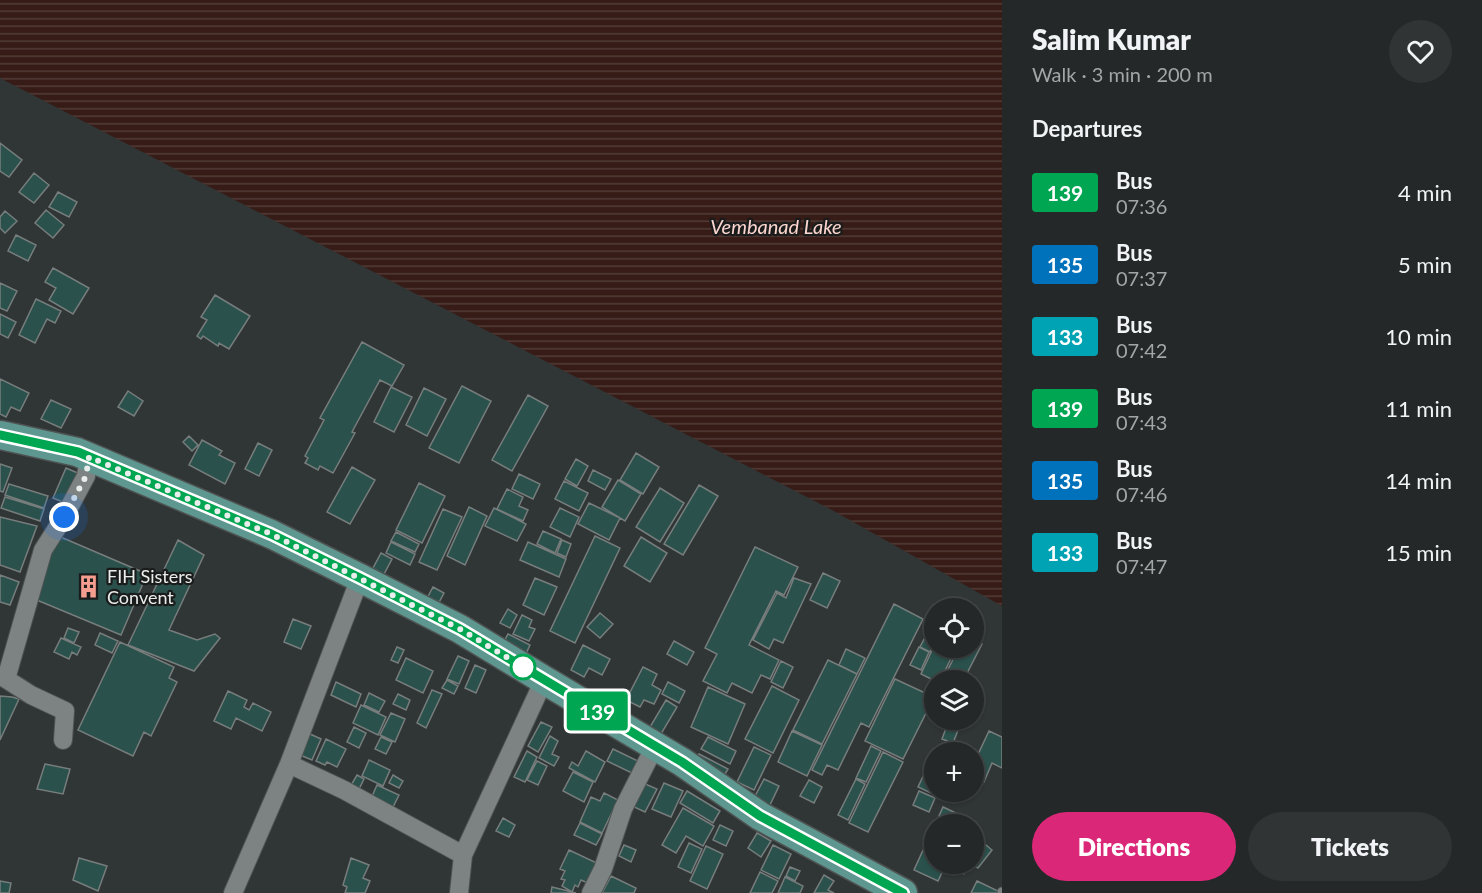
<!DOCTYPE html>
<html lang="en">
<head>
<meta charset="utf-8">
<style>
  body { margin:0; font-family:Lato,sans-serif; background:#303434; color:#f1f3f6; height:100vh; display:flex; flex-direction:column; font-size:22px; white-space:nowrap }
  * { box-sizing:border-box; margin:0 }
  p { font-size:20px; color:#a3a6a8 }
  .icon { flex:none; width:33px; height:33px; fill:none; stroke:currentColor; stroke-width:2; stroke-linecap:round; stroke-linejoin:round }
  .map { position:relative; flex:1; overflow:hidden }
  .drawer { display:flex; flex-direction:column; background:#242828; width:480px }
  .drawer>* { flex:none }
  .badge { padding:0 12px; border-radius:4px; font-size:21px; line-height:39px }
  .fabs { position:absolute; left:924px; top:598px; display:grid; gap:12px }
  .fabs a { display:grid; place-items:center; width:60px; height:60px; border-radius:50%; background:#242828; box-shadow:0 2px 4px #0004,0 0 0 2px #414445; font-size:30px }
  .you { position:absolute; width:30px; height:30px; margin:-15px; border:4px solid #fff; border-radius:50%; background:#1a73e8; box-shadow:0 0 0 9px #1a73e833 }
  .map>.badge { position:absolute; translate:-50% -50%; box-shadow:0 0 0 3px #fff }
  h2 { padding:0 30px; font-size:22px; line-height:54px }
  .round { display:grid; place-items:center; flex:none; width:63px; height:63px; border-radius:32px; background:#303434 }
  .head { display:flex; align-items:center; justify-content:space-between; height:102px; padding:0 30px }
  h1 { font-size:28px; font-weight:800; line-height:45px }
  .button { display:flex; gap:12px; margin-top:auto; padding:12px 30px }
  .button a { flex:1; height:69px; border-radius:36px; background:#db2777; color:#fff; font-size:24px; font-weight:800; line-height:69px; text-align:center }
  .button a+a { background:#303434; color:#f1f3f6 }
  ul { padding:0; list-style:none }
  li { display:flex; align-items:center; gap:18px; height:72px; padding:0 30px }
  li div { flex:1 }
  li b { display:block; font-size:22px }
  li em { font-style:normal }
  li .badge { min-width:66px; font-weight:700; text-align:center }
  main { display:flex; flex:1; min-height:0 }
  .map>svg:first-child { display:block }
  .water { fill:url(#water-rules) }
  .building { fill:#2a514c; stroke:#777d7c; stroke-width:1.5 }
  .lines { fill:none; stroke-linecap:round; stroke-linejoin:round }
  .service-casing { stroke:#4e5352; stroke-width:11 }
  .minor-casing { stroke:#4e5352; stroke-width:20 }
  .primary-casing { stroke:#4e5352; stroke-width:31 }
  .service { stroke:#7d8382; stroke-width:9 }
  .minor { stroke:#7d8382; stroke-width:18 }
  .primary { stroke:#5e9690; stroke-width:28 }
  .line-casing { stroke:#fff; stroke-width:14 }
  .line { stroke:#00a651; stroke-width:9 }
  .walk { stroke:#e9edec; stroke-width:6; stroke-dasharray:0 10.8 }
  .stop-dot { fill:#fff; stroke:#00a651; stroke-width:3 }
  .labels { text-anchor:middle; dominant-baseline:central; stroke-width:4.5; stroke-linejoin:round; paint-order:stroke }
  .poi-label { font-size:18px; fill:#e9edec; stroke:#1a1c1c; text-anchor:start }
  .water-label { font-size:20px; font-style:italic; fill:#fcd5ce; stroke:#1a1c1c }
</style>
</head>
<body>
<main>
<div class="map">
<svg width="1002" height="893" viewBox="0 0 1002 893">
  <defs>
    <pattern id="water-rules" width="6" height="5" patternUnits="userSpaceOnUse" patternTransform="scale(1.5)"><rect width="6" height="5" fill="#361b16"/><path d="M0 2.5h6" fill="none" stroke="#533c38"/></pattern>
  </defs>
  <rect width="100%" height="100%" fill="#303535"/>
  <!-- water -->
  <path class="water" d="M0,0H1002V606L832,510L0,78Z"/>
  <!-- building -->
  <path class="building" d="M0,143L22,160L9,177L0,171Z
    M34,173L49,185L34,203L19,192Z
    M58,192L77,202L69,217L49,207Z
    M46,210L64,225L53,238L35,223Z
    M5,211L17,221L5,233L0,228V217Z
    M16,235L36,245L28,261L8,251Z
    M53,268L89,288L73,314L49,300L56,288L45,282Z
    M0,283L17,291L7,311L0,308Z
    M215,295L250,316L229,349L219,343L218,346L203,336L201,339L197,336L207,320L201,317Z
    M36,299L61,311L55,323L47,319L35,343L19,335Z
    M0,314L16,322L8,338L0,334Z
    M362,342L404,365L392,386L380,380L352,432L355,433L333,473L320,466L318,470L305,463L308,458L305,456L324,420L320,418Z
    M0,379L29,393L20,411L11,407L6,417L0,414Z
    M462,386L491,401L459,463L429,448Z
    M391,387L412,397L394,432L374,422Z
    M424,388L446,399L427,436L406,425Z
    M128,391L143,401L134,416L118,407Z
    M528,395L548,406L512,471L492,460Z
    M51,400L71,409L61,428L41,419Z
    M189,436L198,445L192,451L183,442Z
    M202,440L222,451L219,455L235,463L225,484L189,465Z
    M258,443L272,450L259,476L245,469Z
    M636,453L659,467L643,494L620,480Z
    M576,459L588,466L577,486L565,479Z
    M0,464L12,468L3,492L0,491Z
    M352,467L375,480L350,524L327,512Z
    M66,468L80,474L68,504L53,498Z
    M593,470L611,479L605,490L588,481Z
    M519,474L540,484L533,499L512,489Z
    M618,480L641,494L625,521L602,507Z
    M564,481L588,493L579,511L555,499Z
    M419,483L445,496L422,543L396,530Z
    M9,484L48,496L44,508L5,495Z
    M699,485L718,496L683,555L664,544Z
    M660,488L684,503L660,542L636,527Z
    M507,489L523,497L519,506L528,510L523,521L497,509Z
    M5,497L44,509L40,521L1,508Z
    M589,503L620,518L609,540L578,524Z
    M469,507L487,516L465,565L447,556Z
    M494,508L526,524L517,541L485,526Z
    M560,508L579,517L570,537L550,527Z
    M443,509L462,517L437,570L419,562Z
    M0,517L37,526L20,572L0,565Z
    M543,531L561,539L555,553L537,544Z
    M396,532L419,544L415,552L391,541Z
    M56,535L147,574L121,635L32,598Z
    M595,536L620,548L575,643L550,631Z
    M641,537L667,553L650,582L624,566Z
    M178,540L204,555L169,630L197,640L215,634L220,638L194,671L128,645Z
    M562,540L571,544L566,557L557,553Z
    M391,542L415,554L410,565L386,553Z
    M528,542L566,559L559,577L520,560Z
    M755,547L798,567L784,595L776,591L749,645L779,660L770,679L761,675L752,693L732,683L727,693L703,681L717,654L705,648Z
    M381,553L392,559L383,576L372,570Z
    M823,573L840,581L827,608L810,600Z
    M0,575L19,582L10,605L0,602Z
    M535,578L557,587L544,615L523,605Z
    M794,578L811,584L783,643L774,639L769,649L753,640L777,593L786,598Z
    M433,587L444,593L436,608L425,602Z
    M894,604L923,619L869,727L861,723L838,770L827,765L822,775L812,770Z
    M508,609L517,615L510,628L500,623Z
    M600,613L613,624L600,638L587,627Z
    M522,615L532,620L529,627L535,629L529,641L513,634Z
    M293,619L311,626L301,649L284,642Z
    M68,628L79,632L74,643L64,638Z
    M929,630L934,633V643L930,652L920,647Z
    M100,633L118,641L112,653L95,645Z
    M508,634L530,645L523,660L500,649Z
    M61,638L81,647L77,655L72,652L69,659L54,652Z
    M974,640L982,644L963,681H942L959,648H974Z
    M674,641L694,652L687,665L667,654Z
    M120,642L174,667L169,678L177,682L151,736L144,732L133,756L78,730Z
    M583,645L610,659L602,675L589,668L584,677L571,670Z
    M934,646V648H956L940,681H935L921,674Z
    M397,647L404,650L398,663L391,660Z
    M919,647L929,652L921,670L910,665Z
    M846,649L865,658L857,674L839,665Z
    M458,656L469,661L459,684L447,679Z
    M406,658L433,671L423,693L396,680Z
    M828,660L857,674L822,744L793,730Z
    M781,661L793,667L783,688L771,682Z
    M475,665L486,670L476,693L465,688Z
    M643,667L657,674L652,685L661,690L654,704L644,700L640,707L626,700Z
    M895,679L934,697L903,759L865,741Z
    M447,680L458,686L454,694L442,688Z
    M336,682L361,694L356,707L331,695Z
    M668,682L685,691L679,703L662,694Z
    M772,686L799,700L773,753L745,739Z
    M708,687L745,704L728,744L691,727Z
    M432,690L442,694L426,728L417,723Z
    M228,691L247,700L244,707L249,710L253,703L271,712L262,731L236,718L231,729L214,721Z
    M369,693L385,701L379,712L364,705Z
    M398,694L410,700L406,710L393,704Z
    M0,696L12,697L19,699L0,740Z
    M666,700L677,707L661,734L650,727Z
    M361,705L386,717L378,735L353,723Z
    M391,713L405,719L395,742L380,735Z
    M949,720H962L953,743L942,739Z
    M541,722L552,727L538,752L528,746Z
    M354,727L366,733L359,748L347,742Z
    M792,731L822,745L807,776L778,762Z
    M989,731L1002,737V768L992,763L984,782L974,777V763Z
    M310,734L321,739L312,760L300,755Z
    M550,736L558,741L552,754L559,757L554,766L539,758Z
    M381,737L392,742L386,754L375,749Z
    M708,737L736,751L730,764L701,749Z
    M326,739L346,749L337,767L327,762L325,765L316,761Z
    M871,746L881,751L866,782L856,778Z
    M754,747L771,755L754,790L737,782Z
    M613,749L640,762L634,774L607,761Z
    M527,751L537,757L525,782L514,777Z
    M586,751L605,762L595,782L569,768L572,762L578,766Z
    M883,752L903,762L868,832L849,823Z
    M699,754L728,769L721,781L693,767Z
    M369,760L390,770L383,786L362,776Z
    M537,761L547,766L538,785L527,780Z
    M45,764L70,769L63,794L37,789Z
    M934,765V792H950L946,800L918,787L926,770L931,773Z
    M573,772L593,782L584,802L563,791Z
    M357,775L364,779L358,791L350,787Z
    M393,775L403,781L399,788L389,783Z
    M764,779L779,786L768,809L752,802Z
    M856,779L865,784L848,820L838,815Z
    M809,780L822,787L814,803L800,796Z
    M643,783L657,789L645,812L632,806Z
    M664,783L683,791L671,817L652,809Z
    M377,785L399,795L391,811L370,801Z
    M687,791L720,811L713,823L680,803Z
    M919,791L935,798L929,812L913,805Z
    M604,793L618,800L602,833L580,822L591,797L600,801Z
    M943,807L971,820L968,825H935Z
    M683,808L714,826L703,846L686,836L676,853L662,845Z
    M503,818L515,825L509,837L496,831Z
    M580,823L602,834L596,845L574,835Z
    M720,825L733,831L726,846L713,840Z
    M934,826V864H946L938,881L914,870Z
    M757,833L771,841L761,857L748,848Z
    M974,835L992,850L978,868L972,864H974Z
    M689,843L702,849L691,873L678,867Z
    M624,845L636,850L631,862L619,856Z
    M773,845L791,854L779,879L761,870Z
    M706,846L723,854L707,889L690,881Z
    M569,850L599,864L590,884L581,880L578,887L575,885L572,892L562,886L565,880L561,879L565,871L560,869Z
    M79,858L107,866L98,891L73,880Z
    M351,858L369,865L363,878L370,881L365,893H345L347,887L343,885Z
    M954,864H972L964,874L953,865Z
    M790,867L800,871L795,881L786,876Z
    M760,872L778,881L772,893H750Z
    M824,875L834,881L828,890L834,893H814Z
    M611,876L636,888L634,893H602Z
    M785,877L803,886L800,893H778Z
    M0,881L11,883L9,893H0Z
    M977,881L998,891L997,893H971Z
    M552,887L576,893H551Z"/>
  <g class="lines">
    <defs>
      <path id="service" d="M1002,893V892"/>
      <path id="minor" d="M360,578L289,764L344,790L463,855L459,893
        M63,740L65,711L31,695L6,679L43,550L64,517L86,476L89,457
        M463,855L544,680
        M233,893L289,764
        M591,893L603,869L623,809L655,746"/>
      <path id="primary" d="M0,435L77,452L271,534L360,578L460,629L544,680L682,762L760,816L903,893"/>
    </defs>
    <!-- service casing -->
    <use href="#service" class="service-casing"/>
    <!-- minor casing -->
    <use href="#minor" class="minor-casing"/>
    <!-- primary casing -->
    <use href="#primary" class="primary-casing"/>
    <!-- service -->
    <use href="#service" class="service"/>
    <!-- minor -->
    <use href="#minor" class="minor"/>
    <!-- primary -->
    <use href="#primary" class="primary"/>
  </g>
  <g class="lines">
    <defs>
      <path id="line" d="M0,435L78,452L271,534L360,578L460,629L528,670L682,762L760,816L903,893"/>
    </defs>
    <!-- line casing -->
    <use href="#line" class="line-casing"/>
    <!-- line -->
    <use href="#line" class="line"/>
    <!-- walk -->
    <path class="walk" d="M64,517L86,476L89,457L271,534L460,629L528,670L523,667"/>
  </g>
  <!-- icons -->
  <defs>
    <symbol id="building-bare" viewBox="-9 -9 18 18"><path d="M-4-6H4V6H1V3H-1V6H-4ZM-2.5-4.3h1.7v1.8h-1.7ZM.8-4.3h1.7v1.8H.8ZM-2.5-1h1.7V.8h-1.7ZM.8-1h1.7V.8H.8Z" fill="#f59d8e" stroke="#1a1c1c" stroke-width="2.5" paint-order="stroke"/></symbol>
  </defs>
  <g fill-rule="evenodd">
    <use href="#building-bare" x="72" y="570" width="33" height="33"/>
  </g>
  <!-- markers -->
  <circle class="stop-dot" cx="523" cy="667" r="12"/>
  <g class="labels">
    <!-- poi labels -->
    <g class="poi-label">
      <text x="107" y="576">FIH Sisters<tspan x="107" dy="21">Convent</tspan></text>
    </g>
    <!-- water labels -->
    <g class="water-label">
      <text x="776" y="226">Vembanad Lake</text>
    </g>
  </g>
</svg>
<div class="fabs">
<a><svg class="icon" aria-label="locate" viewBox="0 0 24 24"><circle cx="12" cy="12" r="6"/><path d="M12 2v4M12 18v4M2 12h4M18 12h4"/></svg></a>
<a><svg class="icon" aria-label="layers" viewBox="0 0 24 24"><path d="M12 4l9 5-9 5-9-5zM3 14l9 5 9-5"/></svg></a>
<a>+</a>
<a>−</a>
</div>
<div class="you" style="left:64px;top:517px"></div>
<b class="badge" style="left:597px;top:711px;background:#00a651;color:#fff">139</b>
</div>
<section class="drawer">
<div class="head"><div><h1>Salim Kumar</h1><p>Walk · 3 min · 200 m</p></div><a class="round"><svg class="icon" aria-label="heart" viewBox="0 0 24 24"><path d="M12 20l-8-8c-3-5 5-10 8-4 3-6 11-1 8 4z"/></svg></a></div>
<h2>Departures</h2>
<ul>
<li><span class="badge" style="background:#00a651;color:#fff">139</span><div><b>Bus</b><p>07:36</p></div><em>4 min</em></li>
<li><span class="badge" style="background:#0072bc;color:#fff">135</span><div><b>Bus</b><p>07:37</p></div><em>5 min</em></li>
<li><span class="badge" style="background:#00a3b4;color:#fff">133</span><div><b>Bus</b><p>07:42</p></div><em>10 min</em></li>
<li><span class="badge" style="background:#00a651;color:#fff">139</span><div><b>Bus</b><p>07:43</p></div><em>11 min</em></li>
<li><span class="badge" style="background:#0072bc;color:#fff">135</span><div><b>Bus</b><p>07:46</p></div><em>14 min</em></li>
<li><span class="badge" style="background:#00a3b4;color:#fff">133</span><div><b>Bus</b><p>07:47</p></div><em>15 min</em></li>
</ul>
<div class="button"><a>Directions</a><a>Tickets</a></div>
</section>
</main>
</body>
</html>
